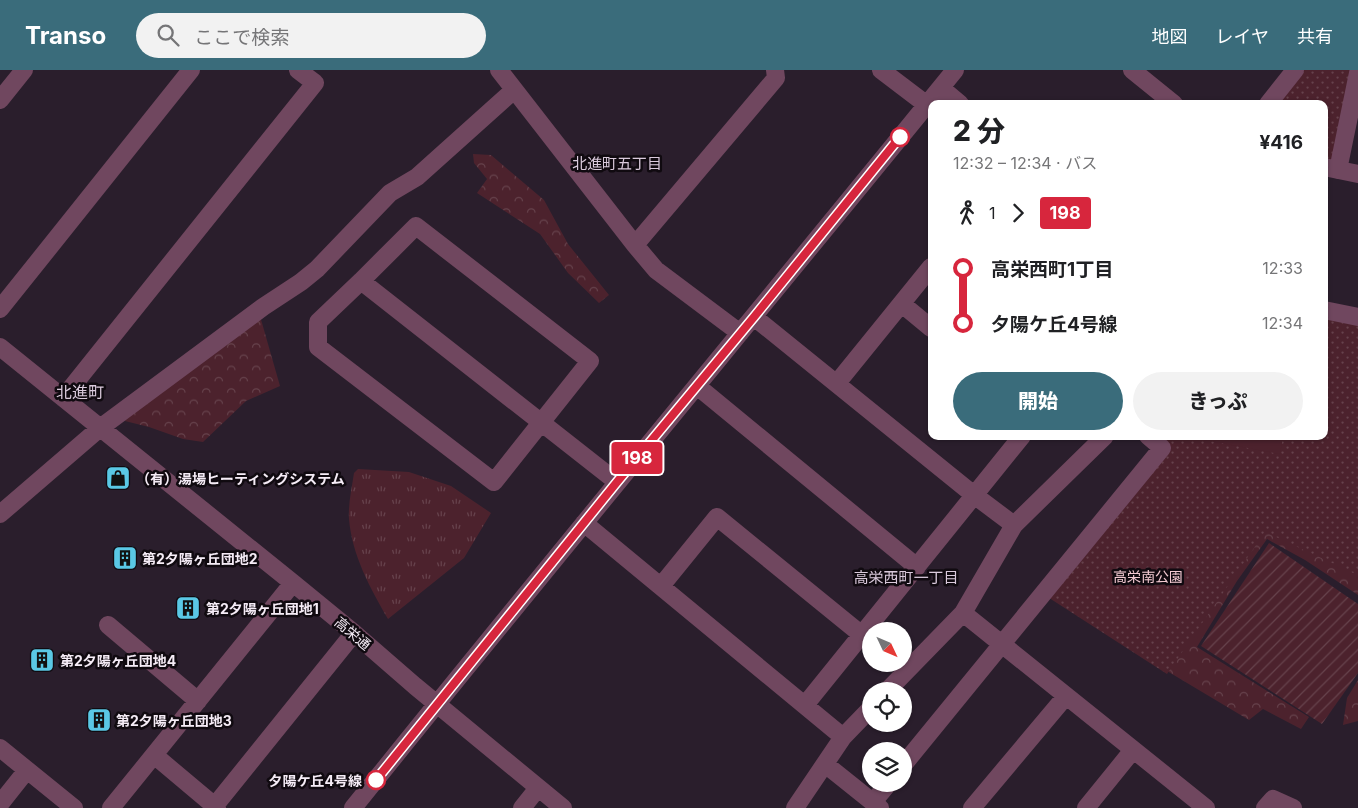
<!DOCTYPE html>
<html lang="ja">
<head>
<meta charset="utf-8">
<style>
  body { margin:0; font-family:Inter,"Noto Sans JP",sans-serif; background:#f2f2f2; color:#202124; height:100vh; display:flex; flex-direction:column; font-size:19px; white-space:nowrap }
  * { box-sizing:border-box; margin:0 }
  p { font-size:16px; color:#757577 }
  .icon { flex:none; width:28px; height:28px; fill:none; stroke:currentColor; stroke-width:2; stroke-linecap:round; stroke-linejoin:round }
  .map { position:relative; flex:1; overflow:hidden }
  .side { position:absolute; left:928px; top:30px; width:400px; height:340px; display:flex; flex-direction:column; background:#fff; border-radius:10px; box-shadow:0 1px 4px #0004 }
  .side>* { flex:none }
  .badge { padding:0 10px; border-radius:4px; font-size:18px; line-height:32px }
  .needle { width:32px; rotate:134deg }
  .tools { position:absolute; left:862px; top:552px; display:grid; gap:10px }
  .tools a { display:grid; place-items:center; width:50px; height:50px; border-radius:50%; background:#fff; box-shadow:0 1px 4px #0004; font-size:25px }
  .map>.badge { position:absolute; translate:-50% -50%; box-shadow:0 0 0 2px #fff }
  .legs { display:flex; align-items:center; gap:8px; height:55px; padding:0 25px; font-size:16px }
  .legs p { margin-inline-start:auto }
  .summary { display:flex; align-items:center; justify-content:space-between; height:85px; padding:0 25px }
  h1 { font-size:28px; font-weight:800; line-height:38px }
  .button { display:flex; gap:10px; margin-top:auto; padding:10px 25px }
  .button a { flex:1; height:58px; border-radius:30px; background:#3a6c7b; color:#fff; font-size:20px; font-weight:800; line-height:58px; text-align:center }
  .button a+a { background:#f2f2f2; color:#202124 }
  ul { padding:0 25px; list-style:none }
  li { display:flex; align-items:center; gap:18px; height:55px; font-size:19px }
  li i { display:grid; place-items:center; width:8px; height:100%; margin:0 6px; background:currentColor }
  li i::after { content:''; width:12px; height:12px; margin:-6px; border:4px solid; border-radius:50%; background:#fff }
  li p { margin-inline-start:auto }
  li:first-child i { background:linear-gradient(#0000 50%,currentColor 0) }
  li:last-child i { background:linear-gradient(currentColor 50%,#0000 0) }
  header { display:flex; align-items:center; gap:30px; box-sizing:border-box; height:70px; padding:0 25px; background:#3a6c7b; color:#fff }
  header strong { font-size:24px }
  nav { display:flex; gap:28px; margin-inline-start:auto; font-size:18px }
  .search { width:350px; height:45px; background:#f2f2f2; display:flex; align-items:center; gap:12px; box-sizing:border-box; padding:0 18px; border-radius:28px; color:#757577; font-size:19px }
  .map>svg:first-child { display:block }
  .grass { fill:url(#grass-tufts) }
  .forest { fill:url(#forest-crowns) }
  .park { fill:url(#park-dots) }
  .garden { fill:url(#garden-furrows) }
  .pitch { fill:#4c222d }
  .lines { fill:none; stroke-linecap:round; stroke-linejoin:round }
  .minor { stroke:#70475f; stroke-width:18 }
  .line-1-casing { stroke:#fff; stroke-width:11 }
  .line-1 { stroke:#d7263d; stroke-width:8 }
  .stop-1-dot { fill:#fff; stroke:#d7263d; stroke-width:2.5 }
  .labels { text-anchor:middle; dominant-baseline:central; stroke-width:5; stroke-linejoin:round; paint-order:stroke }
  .poi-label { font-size:14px; font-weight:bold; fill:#f5ecf6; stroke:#100a10; text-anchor:start }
  .park-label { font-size:14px; fill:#f3cad2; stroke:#100a10 }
  .street-label { font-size:14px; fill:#f5ecf6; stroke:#100a10 }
  .stop-label { font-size:14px; font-weight:bold; fill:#f5ecf6; stroke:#100a10; text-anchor:end }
  .neighbourhood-label { font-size:15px; fill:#dacadc; stroke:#100a10 }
  .quarter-label { font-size:16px; fill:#dacadc; stroke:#100a10 }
</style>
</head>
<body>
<header>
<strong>Transo</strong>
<div class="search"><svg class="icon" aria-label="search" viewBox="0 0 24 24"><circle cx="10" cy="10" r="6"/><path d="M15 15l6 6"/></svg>ここで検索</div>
<nav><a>地図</a><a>レイヤ</a><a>共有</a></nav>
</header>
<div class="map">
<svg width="1358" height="738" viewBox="0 0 1358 738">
  <defs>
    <pattern id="grass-tufts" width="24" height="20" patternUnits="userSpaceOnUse" patternTransform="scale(1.25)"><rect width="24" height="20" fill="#4c222d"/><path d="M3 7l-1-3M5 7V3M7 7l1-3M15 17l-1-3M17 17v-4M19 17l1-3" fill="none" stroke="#66424c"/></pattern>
    <pattern id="forest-crowns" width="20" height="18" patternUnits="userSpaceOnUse" patternTransform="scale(1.25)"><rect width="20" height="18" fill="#4c222d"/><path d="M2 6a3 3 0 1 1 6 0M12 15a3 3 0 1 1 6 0" fill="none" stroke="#66424c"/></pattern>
    <pattern id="park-dots" width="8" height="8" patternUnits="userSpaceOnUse" patternTransform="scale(1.25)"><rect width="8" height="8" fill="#4c222d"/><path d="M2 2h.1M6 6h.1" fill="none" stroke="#66424c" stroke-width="1.8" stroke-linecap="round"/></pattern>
    <pattern id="garden-furrows" width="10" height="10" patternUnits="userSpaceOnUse" patternTransform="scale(1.25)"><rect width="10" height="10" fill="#4c222d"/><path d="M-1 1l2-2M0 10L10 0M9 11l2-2" fill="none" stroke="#66424c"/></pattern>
  </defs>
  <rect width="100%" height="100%" fill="#2a1e2c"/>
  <!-- grass -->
  <path class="grass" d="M358,399L409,402L451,416L491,443L464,488L388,549C370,518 352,485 349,449C348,434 352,417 354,403Z"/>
  <!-- forest -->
  <path class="forest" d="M473,84L491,85L544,130L568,174L609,225L599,233L568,203L540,164L477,123L487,109L474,93Z
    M260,246L280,316L246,331L203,372L183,369L149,357L125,351L127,342Z
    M1181,389L1358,421V525L1305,490L1267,469L1237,511L1197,577L1309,647L1301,659L1263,639L1249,650L1167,601Z
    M1358,610V651L1343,655L1347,628Z"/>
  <!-- park -->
  <path class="park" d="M1295,0H1358L1338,100L1324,97V34H1268Z
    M1324,240L1358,247V505L1265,462L1167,604L1043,524L1161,378L1148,366H1324Z"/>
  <!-- garden -->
  <path class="garden" d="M1269,473L1358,534V603L1322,654L1201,576Z"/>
  <!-- pitch -->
  <path class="pitch" d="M1194,366H1283L1280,384L1194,368Z"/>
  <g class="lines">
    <!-- minor -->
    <path class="minor" d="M499,0L635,175L656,200L740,263
      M881,0L927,35
      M1132,0L1174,34
      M941,18L960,34
      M0,30L24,0
      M1268,34L1295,0
      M1324,97L1358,104
      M1338,100L1358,3
      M416,156L590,291L494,412L318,277V252L361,211Z
      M635,175L776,8L775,0
      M361,211L617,412
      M902,234L931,258
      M0,239L191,0
      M1324,240L1358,247
      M754,247L974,425L1014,455
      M0,277L293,513L354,563L415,616L563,738
      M837,313L931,197
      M697,316L917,497
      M63,328L315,13L298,0
      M0,444L100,358L263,237L301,212L317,199L390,123L417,107L514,20
      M584,453L843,667
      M661,516L717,447L862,565
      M963,543L1206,738
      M108,555L198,631
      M887,621L963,543L1014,455L1105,366
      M805,635L1022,366
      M0,678L74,738
      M154,685L217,738
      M825,694L880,738
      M904,694L1162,378L1148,366
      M873,732L888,714
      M0,734L27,700
      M111,738L293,513
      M213,738L354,563
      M353,738C552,490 755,246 955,0
      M522,738L538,718
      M795,738L843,667L871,638
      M972,738L1066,626
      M1086,738L1133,680
      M1265,738L1273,729L1293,738"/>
  </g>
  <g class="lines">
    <defs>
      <path id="line-1" d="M376,710L617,412L754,247L900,67"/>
    </defs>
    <!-- line-1 casing -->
    <use href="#line-1" class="line-1-casing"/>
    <!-- line-1 -->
    <use href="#line-1" class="line-1"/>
  </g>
  <!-- icons -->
  <defs>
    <symbol id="shop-square" viewBox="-11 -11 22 22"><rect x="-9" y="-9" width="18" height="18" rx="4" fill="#5ac8e5" stroke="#100a10"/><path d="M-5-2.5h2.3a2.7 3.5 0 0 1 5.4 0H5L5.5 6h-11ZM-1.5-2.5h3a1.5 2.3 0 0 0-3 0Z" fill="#111"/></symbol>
    <symbol id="building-square" viewBox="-11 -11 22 22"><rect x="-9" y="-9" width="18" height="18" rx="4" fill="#5ac8e5" stroke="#100a10"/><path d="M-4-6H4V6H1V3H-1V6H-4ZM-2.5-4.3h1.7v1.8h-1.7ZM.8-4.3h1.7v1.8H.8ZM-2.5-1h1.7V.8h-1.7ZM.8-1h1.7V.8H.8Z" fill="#111"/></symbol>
  </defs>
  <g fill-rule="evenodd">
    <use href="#shop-square" x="104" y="394" width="28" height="28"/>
    <use href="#building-square" x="111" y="474" width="28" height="28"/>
    <use href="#building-square" x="174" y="524" width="28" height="28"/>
    <use href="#building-square" x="28" y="576" width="28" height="28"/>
    <use href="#building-square" x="85" y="636" width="28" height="28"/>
  </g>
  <!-- markers -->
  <g class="stop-1-dot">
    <circle cx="900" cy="67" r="9"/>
    <circle cx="376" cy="710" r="9"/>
  </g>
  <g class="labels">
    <!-- poi labels -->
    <g class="poi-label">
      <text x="136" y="408">（有）湯場ヒーティングシステム</text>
      <text x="142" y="488">第2夕陽ヶ丘団地2</text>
      <text x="206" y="538">第2夕陽ヶ丘団地1</text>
      <text x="60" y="590">第2夕陽ヶ丘団地4</text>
      <text x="116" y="650">第2夕陽ヶ丘団地3</text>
    </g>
    <!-- park labels -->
    <g class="park-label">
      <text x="1148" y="506">高栄南公園</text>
    </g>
    <!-- street labels -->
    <g class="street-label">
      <text transform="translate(353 563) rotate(40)">高栄通</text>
    </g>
    <!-- stop labels -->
    <g class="stop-label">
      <text x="362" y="710">夕陽ケ丘4号線</text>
    </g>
    <!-- neighbourhood labels -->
    <g class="neighbourhood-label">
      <text x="617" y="93">北進町五丁目</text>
      <text x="906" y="507">高栄西町一丁目</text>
    </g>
    <!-- quarter labels -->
    <g class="quarter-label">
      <text x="80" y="322">北進町</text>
    </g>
  </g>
</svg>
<div class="tools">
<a><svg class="needle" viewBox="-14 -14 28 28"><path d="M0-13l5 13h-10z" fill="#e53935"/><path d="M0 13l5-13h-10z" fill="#757577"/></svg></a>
<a><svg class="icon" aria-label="locate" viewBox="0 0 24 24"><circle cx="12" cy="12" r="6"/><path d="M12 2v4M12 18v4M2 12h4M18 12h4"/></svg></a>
<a><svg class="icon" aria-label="layers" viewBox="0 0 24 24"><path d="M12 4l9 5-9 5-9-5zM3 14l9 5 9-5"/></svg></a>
</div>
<b class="badge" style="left:637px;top:388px;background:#d7263d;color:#fff">198</b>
<section class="side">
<div class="summary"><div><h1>2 分</h1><p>12:32 – 12:34 · バス</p></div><b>¥416</b></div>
<div class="legs"><svg class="icon" aria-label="walk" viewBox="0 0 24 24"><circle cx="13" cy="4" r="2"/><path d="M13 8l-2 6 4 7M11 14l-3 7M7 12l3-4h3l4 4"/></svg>1<svg class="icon" aria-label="forward" viewBox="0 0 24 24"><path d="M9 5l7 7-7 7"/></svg><b class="badge" style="background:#d7263d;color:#fff">198</b></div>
<ul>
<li><i style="color:#d7263d"></i><b>高栄西町1丁目</b><p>12:33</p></li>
<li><i style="color:#d7263d"></i><b>夕陽ケ丘4号線</b><p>12:34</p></li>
</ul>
<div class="button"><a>開始</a><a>きっぷ</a></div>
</section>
</div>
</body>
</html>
